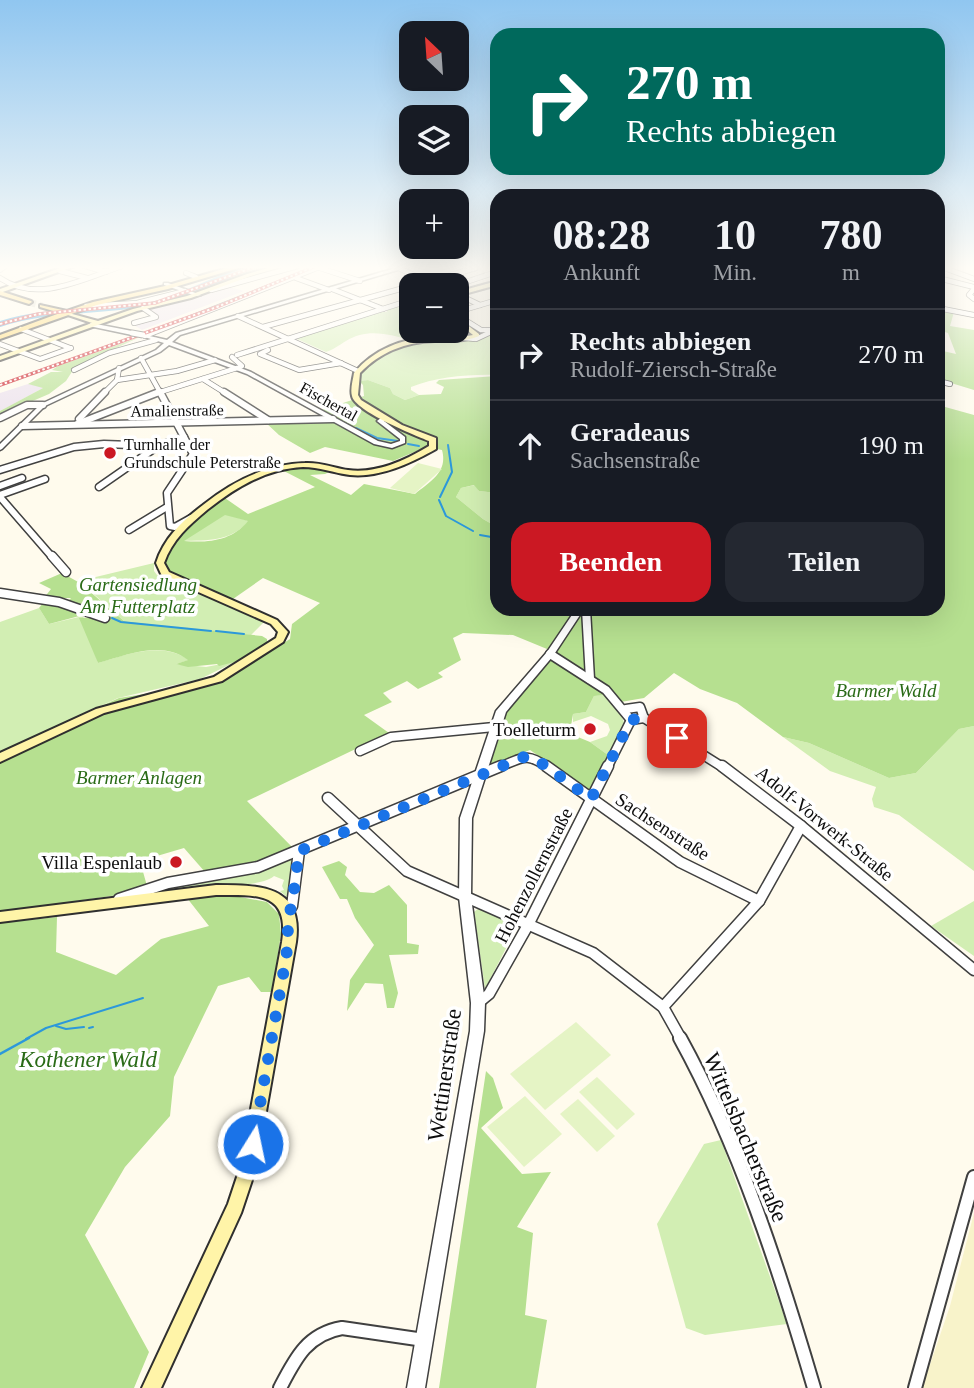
<!DOCTYPE html>
<html lang="de">
<head>
<meta charset="utf-8">
<style>
	:root { --surface:#171b24; --page:#242831; --text:#f1f3f6; --muted:#9ea1a6; --line:#363941; --accent:#cb1823 }
	body { margin:0; font-family:"Times New Roman",serif; background:var(--page); color:var(--text); height:100vh; display:flex; flex-direction:column; font-size:26px; white-space:nowrap }
	* { box-sizing:border-box; margin:0 }
	p { font-size:23px; color:var(--muted) }
	.icon { flex:none; width:38px; height:38px; fill:none; stroke:currentColor; stroke-width:2; stroke-linecap:round; stroke-linejoin:round }
	.map { position:relative; flex:1; overflow:hidden }
	.side { position:absolute; left:490px; top:189px; width:455px; height:427px; display:flex; flex-direction:column; background:var(--surface); border-radius:21px; box-shadow:0 7px 28px #0002 }
	.side>* { flex:none }
	.banner { position:absolute; left:490px; top:28px; width:455px; height:147px; border-radius:21px; box-shadow:0 7px 28px #0002; background:#00695c; color:#fff; overflow:hidden }
	.needle { width:46px; rotate:335deg }
	.tools { position:absolute; left:399px; top:21px; display:grid; gap:14px }
	.tools a { display:grid; place-items:center; width:70px; height:70px; border-radius:14px; background:var(--surface); box-shadow:0 7px 28px #0002; font-size:35px }
	.pin { position:absolute; display:grid; place-items:center; width:60px; height:60px; color:#fff; margin:-30px; border-radius:14px; box-shadow:0 4px 10px #0006 }
	.me { position:absolute; width:77px; margin:-38px; rotate:10deg; stroke-linejoin:round; filter:drop-shadow(0 0 5px #0008) }
	.turn { display:flex; align-items:center; gap:24px; height:147px; padding:0 21px; font-size:32px }
	.turn .icon { width:91px; height:91px; stroke-width:2.5 }
	.turn b { display:block; font-size:49px; line-height:60px }
	.eta { display:flex; justify-content:space-evenly; align-items:center; height:119px; text-align:center }
	.eta b { font-size:42px; font-weight:800; line-height:49px }
	.primary-button { display:flex; gap:14px; margin-top:auto; padding:14px 21px }
	.primary-button a { flex:1; height:80px; border-radius:21px; background:var(--accent); color:#fff; font-size:28px; font-weight:800; line-height:80px; text-align:center }
	.primary-button a+a { background:var(--page); color:var(--text) }
	ul { padding:0; list-style:none }
	li { display:flex; align-items:center; gap:21px; height:91px; padding:0 21px; border-top:2px solid var(--line) }
	li div { flex:1 }
	li b { display:block; font-size:26px }
	li em { font-style:normal }
	.map>svg:first-child { display:block }
</style>
</head>
<body>
<div class="map">
<svg width="974" height="1388" viewBox="0 0 974 1388">
	<rect width="100%" height="100%" fill="#fffbed"/>
	<g fill="#ebe0ed">
		<polygon points="229,287 244,291 142,330 134,325 158,318 146,309"/>
		<polygon points="28,384 45,387 0,411 0,393"/>
	</g>
	<polygon fill="#f8f3ca" points="974,1213 974,1388 922,1388 950,1306"/>
	<g fill="#d2eeb3">
		<path d="M411,302v29h46v-9l26,16 14,-6v43c-28,-1 -61,2 -86,12v3l8,5 -14,5 -12,-6 -3,-6 -22,-8 -9,1 1,-7 30,-24 24,-9c-23,-6 -46,-14 -68,0 -7,4 -13,9 -20,11l-31,-14 82,-26h10v-3z"/>
		<polygon points="475,485 479,491 497,493 497,527 483,519 456,497 461,488"/>
		<path d="M225,514l24,7c-19,21 -40,19 -67,20z"/>
		<polygon points="154,563 154,571 157,575 264,622 251,635 124,621 79,581"/>
		<path d="M39,608l10,16 34,-8 15,47c30,-9 64,-22 91,-3l-13,4 30,3 31,-6 -37,18 -82,19 -118,54v-130z"/>
		<polygon points="606,695 615,703 624,722 608,755 590,742 607,736 610,730 608,724 591,716 573,722 573,714 586,712 594,696"/>
		<polygon points="974,726 974,871 899,815 874,807 872,799 876,787 830,771 783,737 809,743 889,778 916,773 959,729"/>
		<path d="M292,859l-4,39 -8,-7 4,-1 -2,-4 2,-6 -10,-4c-9,11 -91,15 -109,13l108,-23z"/>
		<polygon points="974,901 974,956 931,926"/>
		<polygon points="479,908 518,925 485,989 474,912"/>
		<polygon points="721,1140 787,1324 705,1335 686,1328 657,1224 704,1144"/>
	</g>
	<g fill="#b6e090" fill-rule="evenodd">
		<polygon points="938,309 954,312 950,326 974,330 974,390 938,379 938,353 943,351 956,354 948,333 938,330"/>
		<polygon points="140,337 75,367 66,381 49,394 0,415 0,411 43,388 28,384 51,372 63,372 52,370 58,366"/>
		<path d="M497,376v117l-18,-2 -5,-6 -13,3 -5,9 27,22 14,8v82h441v-204l36,10v311l-15,3 -43,44 -27,5 -80,-35 -26,-6 -46,-34 -37,-14 -26,-16 -30,25 -29,5 -9,-8 -12,1 -8,16 -13,2 -2,12 2,9 17,7 18,13 -19,36 -59,-41 -42,17 19,-59 44,-50 -4,-9 -34,-14 -50,-2 -10,5 8,22 -23,13 5,4 -25,12 -11,-8 -24,12 9,9 -28,13 25,18 -142,68 46,47 -46,17 -42,7 -21,-24 -44,13 7,25 -22,8 -125,18v-160l119,-54 102,-16 69,-43 2,-15 28,-21 -57,-25 -30,21 -50,-18 -17,-10c-5,-31 35,-57 56,-75l26,18 67,-27 -35,-18 25,-3 26,5 -6,3 -15,1 41,20 13,-11 51,10c16,-13 33,-22 27,-44l-16,-3 -33,14 -68,-14 -15,6 -31,-18 -14,-13 73,-2 -16,-10 42,-14 -1,-11 -4,-4 9,-1 22,8 3,6 12,6 14,-5 22,-1 3,-7 -8,-4 3,-3zM225,515l23,6c-16,20 -40,22 -64,20z"/>
		<path d="M62,573l18,10 44,38 138,15 5,3v4l-29,18 -19,5 -2,-2 -29,3 -12,-3 12,-4c-26,-20 -61,-5 -90,3l-19,-45 22,-1 -35,-14 5,-5h-27l7,-9 -12,-6z"/>
		<polygon points="43,603 87,614 49,624 39,608"/>
		<polygon points="339,861 347,867 345,875 360,892 374,893 389,885 407,905 407,943 419,945 418,954 389,955 398,993 394,1008 387,1008 383,984 365,983 347,1011 350,980 374,945 355,918 347,899 340,899 322,867"/>
		<polygon points="230,895 267,902 279,914 281,934 272,992 261,992 249,977 218,986 174,1077 170,1116 125,1167 85,1235 149,1352 134,1388 0,1388 0,923 57,917 56,952 116,975 161,939 209,926 187,898"/>
		<polygon points="486,1071 493,1078 503,1108 481,1128 522,1174 551,1172 517,1227 533,1233 525,1315 547,1320 536,1388 439,1388"/>
	</g>
	<g fill="#e5f4c5">
		<polygon points="418,463 442,469 414,494 390,488"/>
		<polygon points="576,1022 611,1055 545,1110 510,1074"/>
		<polygon points="597,1077 635,1114 617,1130 579,1092"/>
		<polygon points="525,1096 562,1134 524,1167 487,1127"/>
		<polygon points="578,1099 615,1136 597,1152 560,1114"/>
	</g>
	<path fill="#ace0fc" stroke="#2c98da" stroke-width="2" d="M249,266h11c-34,10 -62,28 -96,36 -54,13 -110,6 -164,24v-4c49,-15 98,-11 148,-20 36,-6 66,-26 101,-36z"/>
	<g fill="none" stroke-linecap="round" stroke-linejoin="round">
		<g stroke="#2c98da" stroke-width="2">
			<polyline points="356,428 377,438 398,441"/>
			<polyline points="408,444 419,446"/>
			<polyline points="440,497 452,472 448,445"/>
			<polyline points="439,500 446,516 473,531"/>
			<polyline points="480,535 497,538"/>
			<polyline points="112,618 121,622 211,631"/>
			<polyline points="216,631 244,634"/>
			<polyline points="56,1026 66,1029 84,1027"/>
			<polyline points="89,1028 93,1027"/>
			<polyline points="26,1039 46,1028 143,998"/>
		</g>
		<polyline stroke="#2c98da" stroke-width="2.5" points="0,1054 29,1038"/>
		<polyline stroke="#dbd7cb" stroke-width="7" stroke-dasharray="7 3.5" stroke-linecap="butt" points="29,302 42,306"/>
		<g stroke="#404040" stroke-width="6">
			<g id="minor-far4">
				<polyline points="85,266 106,272"/>
				<polyline points="394,266 436,285"/>
				<polyline points="939,266 974,279"/>
				<polyline points="320,268 360,281"/>
				<polyline points="0,270 5,266"/>
				<polyline points="60,271 87,278"/>
				<polyline points="186,273 196,277"/>
				<path d="M0,278c38,26 83,1 122,-12"/>
				<polyline points="296,278 329,290"/>
				<polyline points="938,278 974,287"/>
				<polyline points="457,285 490,274"/>
				<polyline points="332,289 383,309"/>
				<polyline points="974,289 969,295 974,299"/>
				<polyline points="211,290 298,266"/>
				<polyline points="457,294 480,305"/>
				<polyline points="86,306 137,303 185,291"/>
				<polyline points="938,308 974,315"/>
				<polyline points="457,312 497,300"/>
				<polyline points="457,315 481,330 497,330"/>
				<polyline points="238,316 358,371"/>
				<polyline points="134,323 156,317 143,308"/>
				<polyline points="263,327 476,268"/>
				<polyline points="21,329 70,348"/>
				<polyline points="145,336 322,266"/>
				<polyline points="464,338 476,339 493,331"/>
				<polyline points="0,344 40,359 71,348"/>
				<polyline points="268,350 260,354 299,370 341,363"/>
				<polyline points="237,355 411,300"/>
				<polyline points="232,357 242,366 238,368"/>
				<polyline points="141,358 161,394"/>
				<polyline points="74,370 109,353 156,340"/>
				<polyline points="203,379 227,394"/>
				<polyline points="117,380 177,371 215,360"/>
				<polyline points="938,381 950,384"/>
				<polyline points="103,394 117,380 119,368"/>
				<polyline points="154,394 237,368"/>
			</g>
		</g>
		<g stroke="#404040" stroke-width="9">
			<g id="minor-far3">
				<polyline points="160,392 193,454 167,493 170,526 175,527 191,518"/>
				<polyline points="224,392 268,420"/>
				<polyline points="0,418 27,405 43,405"/>
				<polyline points="79,419 105,392"/>
				<polyline points="77,424 159,392"/>
				<polyline points="22,426 333,419"/>
				<polyline points="0,470 74,447 104,444 158,446 184,437"/>
				<polyline points="0,486 22,478"/>
				<polyline points="99,487 158,446"/>
				<polyline points="0,495 45,479"/>
				<polyline points="0,497 53,558"/>
				<polyline points="129,530 167,507"/>
			</g>
		</g>
		<g stroke="#404040" stroke-width="11">
			<g id="minor-far2">
				<polyline points="52,556 66,572"/>
				<polyline points="0,593 59,602 105,618"/>
				<polyline points="586,609 590,679"/>
				<polyline points="550,654 606,690 631,720"/>
				<polyline points="626,709 640,707 644,718 631,720"/>
				<polyline points="644,718 724,768"/>
				<polyline points="360,751 391,737 494,727"/>
				<path d="M497,768c26,-10 28,-17 52,0"/>
				<polyline points="607,768 631,720"/>
			</g>
		</g>
		<g stroke="#404040" stroke-width="13">
			<g id="minor-far1">
				<polyline points="546,766 680,862 759,901"/>
				<polyline points="722,766 801,826 974,970"/>
				<polyline points="328,798 407,871 593,953 663,1007 681,1039"/>
				<polyline points="119,899 168,883 258,867 501,766"/>
				<polyline points="288,912 292,906 299,851"/>
				<polyline points="478,1003 489,994 528,925 608,766"/>
				<polyline points="663,1007 759,901 801,826"/>
			</g>
		</g>
		<g stroke="#404040" stroke-width="16">
			<g id="minor">
				<path d="M680,1038c60,109 99,231 134,350"/>
				<path d="M280,1388c15,-29 27,-54 62,-60l82,12"/>
				<polyline points="915,1388 974,1177"/>
			</g>
		</g>
		<g stroke="#404040" stroke-width="3">
			<g id="tertiary">
				<polygon points="402,266 411,266 180,335 172,342 251,372 378,441 391,444 400,441 400,439 377,421 382,417 386,417 387,418 384,421 405,437 405,443 392,448 374,444 247,374 169,345 160,352 45,406 2,449 0,450 0,444 41,404 156,350 164,343 141,336 141,334 167,340 176,333"/>
				<polygon points="164,283 168,283 201,295 196,296 164,285"/>
				<polygon points="91,323 132,331 135,333 132,335 89,326 88,325"/>
				<polygon points="576,609 584,609 553,656 506,712 472,818 471,897 485,1003 484,1031 425,1388 407,1388 470,1031 471,1003 459,897 460,818 496,711 547,652"/>
			</g>
		</g>
		<g stroke="#2f2f2f" stroke-width="4">
			<g id="secondary">
				<polygon points="66,266 75,266 0,293 0,289"/>
				<polygon points="275,266 285,266 251,276 191,298 137,311 0,360 0,356 92,323 65,314 65,312 98,321 133,309 187,296 247,274"/>
				<polygon points="497,281 497,285 457,296 457,292"/>
				<path d="M457,317l22,17v2c-14,6 -29,4 -44,5 -29,1 -55,11 -75,32l-2,22 3,5 41,25 34,13v11c-25,14 -56,29 -86,26 -16,-2 -31,-8 -47,-8 -37,2 -67,20 -96,43 -18,15 -35,30 -43,53l5,9 108,48 11,12 -5,10 -61,39 -118,32 -104,49v-9l96,-44 118,-32 62,-39 2,-6 -7,-8 -109,-48 -6,-13c8,-25 26,-42 47,-58 30,-24 63,-41 102,-42 15,-1 29,5 43,7 28,4 58,-10 81,-24v-5c-15,-6 -74,-30 -77,-45 -2,-7 1,-16 2,-23 20,-24 49,-35 79,-36 14,0 27,1 40,-2l-16,-13z"/>
				<path d="M216,885c43,0 88,0 80,57l-40,226 -15,45 -80,175h-19l86,-184 12,-36 42,-226c8,-51 -27,-47 -66,-47l-216,27v-10z"/>
			</g>
		</g>
		<g stroke="#1e1e1e" stroke-width="4">
			<g id="primary">
				<polygon points="234,266 245,266 168,289 97,305 0,339 0,335 60,313 40,307 40,305 67,311 93,302 165,286"/>
				<polygon points="0,291 31,301 32,302 29,304 0,295"/>
			</g>
		</g>
		<use href="#minor-far4" stroke="#fff" stroke-width="4.5"/>
		<use href="#minor-far3" stroke="#fff" stroke-width="6"/>
		<use href="#minor-far2" stroke="#fff" stroke-width="8"/>
		<use href="#minor-far1" stroke="#fff" stroke-width="10"/>
		<use href="#minor" stroke="#fff" stroke-width="12"/>
		<use href="#tertiary" fill="#fff" fill-rule="evenodd"/>
		<use href="#secondary" fill="#fff4a8" fill-rule="evenodd"/>
		<use href="#primary" fill="#ffd55d" fill-rule="evenodd"/>
		<g stroke="#cb1823" stroke-width="3.5">
			<g id="rail">
				<polyline points="0,324 38,314 155,303 257,266"/>
				<polyline points="0,385 217,307 316,266"/>
			</g>
		</g>
		<use href="#rail" stroke="#fff" stroke-width="2" stroke-dasharray="2.5" stroke-linecap="butt"/>
		<g stroke="#404040" stroke-width="7" stroke-linecap="butt">
			<polyline id="tertiary-bridge" points="132,333 143,335"/>
		</g>
		<use href="#tertiary-bridge" stroke="#fff" stroke-width="5"/>
	</g>
	<linearGradient id="sky" x2="0" y2="1"><stop stop-color="#90c6f0"/><stop offset="0.58" stop-color="#fffdf7"/><stop offset="1" stop-color="#fffdf7" stop-opacity="0"/></linearGradient>
	<rect width="974" height="461" fill="url(#sky)"/>
	<g fill="none" stroke-linecap="round" stroke-linejoin="round">
		<path stroke="#1a73e8" stroke-width="12" stroke-dasharray="0 21.6" d="M253,1144l33,-186c2,-12 1,-44 6,-52l7,-55 225,-94h9l58,42 40,-79 13,-2 33,20"/>
	</g>
	<g fill="#cb1823" stroke="#fff" stroke-width="2.5">
		<circle cx="110" cy="453" r="7"/>
		<circle cx="590" cy="729" r="7"/>
		<circle cx="176" cy="862" r="7"/>
	</g>
	<g text-anchor="middle" stroke-width="7" stroke-linejoin="round" paint-order="stroke">
		<g font-size="16" fill="#0d0d0d" stroke="#fff">
			<text transform="translate(329 401) rotate(29)" y="6">Fischertal</text>
			<text transform="translate(177 410) rotate(-1)" y="6">Amalienstraße</text>
		</g>
		<g font-size="16" fill="#0d0d0d" stroke="#fff" text-anchor="start">
			<text x="124" y="450">Turnhalle der<tspan x="124" dy="18">Grundschule Peterstraße</tspan></text>
		</g>
		<g font-size="19" font-style="italic" fill="#2a6b17" stroke="#fff">
			<text x="138" y="591">Gartensiedlung<tspan x="138" dy="22">Am Futterplatz</tspan></text>
			<text x="886" y="697">Barmer Wald</text>
			<text x="139" y="784">Barmer Anlagen</text>
		</g>
		<g font-size="19" fill="#0d0d0d" stroke="#fff" text-anchor="end">
			<text x="576" y="736">Toelleturm</text>
			<text x="162" y="869">Villa Espenlaub</text>
		</g>
		<g font-size="19" fill="#0d0d0d" stroke="#fff">
			<text transform="translate(825 823) rotate(39)" y="7">Adolf-Vorwerk-Straße</text>
			<text transform="translate(663 826) rotate(33)" y="7">Sachsenstraße</text>
			<text transform="translate(533 875) rotate(-63)" y="7">Hohenzollernstraße</text>
		</g>
		<g font-size="23" font-style="italic" fill="#2a6b17" stroke="#fff">
			<text x="88" y="1067">Kothener Wald</text>
		</g>
		<g font-size="23" fill="#0d0d0d" stroke="#fff">
			<text transform="translate(444 1075) rotate(-82)" y="8">Wettinerstraße</text>
			<text transform="translate(746 1137) rotate(67)" y="8">Wittelsbacherstraße</text>
		</g>
	</g>
</svg>
<div class="tools">
<a><svg class="needle" viewBox="-14 -14 28 28"><path d="M0-13l5 13h-10z" fill="#e53935"/><path d="M0 13l5-13h-10z" fill="#9ea1a6"/></svg></a>
<a><svg class="icon" aria-label="layers" viewBox="0 0 24 24"><path d="M12 4l9 5-9 5-9-5zM3 14l9 5 9-5"/></svg></a>
<a>+</a>
<a>−</a>
</div>
<div class="pin" style="left:677px;top:738px;background:#d93025"><svg class="icon" aria-label="arrive" viewBox="0 0 24 24"><path d="M6 21V4h12l-3 4 3 4H6"/></svg></div>
<svg class="me" style="left:253px;top:1144px" viewBox="-20 -20 40 40"><circle r="17" fill="#1a73e8" stroke="#fff" stroke-width="3"/><path d="M0-11L8 9 0 5-8 9z" fill="#fff"/></svg>
<div class="banner">
<div class="turn"><svg class="icon" aria-label="right" viewBox="0 0 24 24"><path d="M7 20v-9h11M14 6l5 5-5 5"/></svg><div><b>270 m</b>Rechts abbiegen</div></div>
</div>
<section class="side">
<div class="eta">
<div><b>08:28</b><p>Ankunft</p></div>
<div><b>10</b><p>Min.</p></div>
<div><b>780</b><p>m</p></div>
</div>
<ul>
<li><svg class="icon" aria-label="right" viewBox="0 0 24 24"><path d="M7 20v-9h11M14 6l5 5-5 5"/></svg><div><b>Rechts abbiegen</b><p>Rudolf-Ziersch-Straße</p></div><em>270 m</em></li>
<li><svg class="icon" aria-label="ahead" viewBox="0 0 24 24"><path d="M12 20V5M6 11l6-6 6 6"/></svg><div><b>Geradeaus</b><p>Sachsenstraße</p></div><em>190 m</em></li>
</ul>
<div class="primary-button"><a>Beenden</a><a>Teilen</a></div>
</section>
</div>
</body>
</html>
